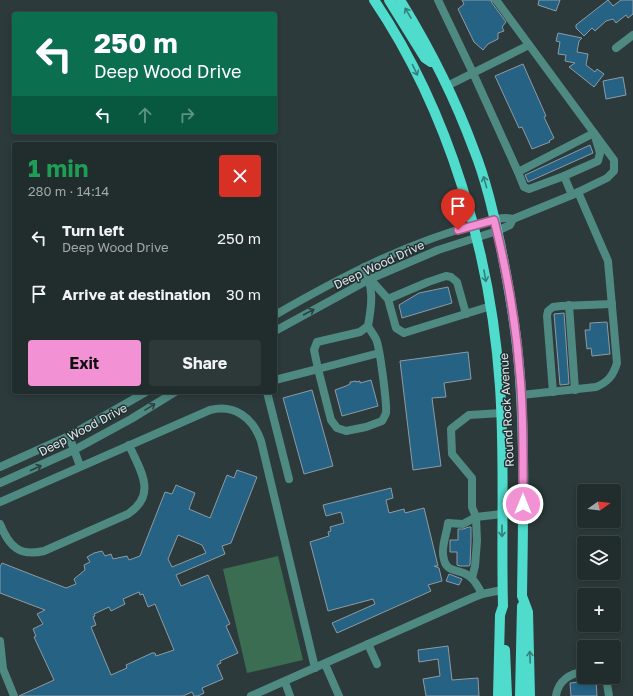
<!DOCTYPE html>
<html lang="en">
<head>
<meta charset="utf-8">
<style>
	:root { --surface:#212c2d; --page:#2d3839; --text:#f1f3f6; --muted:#a2a7aa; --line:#3e4849; --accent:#f391d5 }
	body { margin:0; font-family:"Golos Text",sans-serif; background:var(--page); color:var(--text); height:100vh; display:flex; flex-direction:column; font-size:15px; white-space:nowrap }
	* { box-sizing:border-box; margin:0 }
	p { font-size:13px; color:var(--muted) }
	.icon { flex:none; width:22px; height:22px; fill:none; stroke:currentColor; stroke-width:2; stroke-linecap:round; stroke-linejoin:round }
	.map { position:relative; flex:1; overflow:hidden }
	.panel { position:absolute; left:12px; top:142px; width:265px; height:252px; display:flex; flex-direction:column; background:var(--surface); border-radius:4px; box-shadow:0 2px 6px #0003,0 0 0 1px var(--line) }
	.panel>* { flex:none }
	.banner { position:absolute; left:12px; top:12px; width:265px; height:122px; border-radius:4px; box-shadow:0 2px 6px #0003,0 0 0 1px var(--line); background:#0b6e4f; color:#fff; overflow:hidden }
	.needle { width:26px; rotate:76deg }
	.controls { position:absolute; left:577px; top:484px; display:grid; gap:8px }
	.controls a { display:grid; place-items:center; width:44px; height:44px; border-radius:4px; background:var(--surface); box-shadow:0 2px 6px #0003,0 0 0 1px var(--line); font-size:20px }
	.pin { position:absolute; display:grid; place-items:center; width:34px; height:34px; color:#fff; margin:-41px -17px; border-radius:50% 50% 50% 0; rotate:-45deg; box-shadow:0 0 4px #0007 }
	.pin .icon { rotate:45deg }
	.me { position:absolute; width:44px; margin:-22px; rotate:0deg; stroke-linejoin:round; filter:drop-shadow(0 0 3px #0008) }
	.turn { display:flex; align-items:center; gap:14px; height:84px; padding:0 16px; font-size:18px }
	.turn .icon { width:52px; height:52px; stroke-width:2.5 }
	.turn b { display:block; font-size:28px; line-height:34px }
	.lanes { display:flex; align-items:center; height:38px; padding:0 16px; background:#0003; justify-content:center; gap:20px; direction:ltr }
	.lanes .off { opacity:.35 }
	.round { display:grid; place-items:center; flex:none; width:42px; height:42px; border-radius:4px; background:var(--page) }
	.headline { display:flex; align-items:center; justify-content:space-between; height:68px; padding:0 16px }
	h1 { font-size:24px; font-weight:700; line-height:30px; color:#1e9e55 }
	.primary-button { display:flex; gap:8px; margin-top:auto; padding:8px 16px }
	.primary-button a { flex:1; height:46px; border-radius:4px; background:var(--accent); color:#111; font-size:16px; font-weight:700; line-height:46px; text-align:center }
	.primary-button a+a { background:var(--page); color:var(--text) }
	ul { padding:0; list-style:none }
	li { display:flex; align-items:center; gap:12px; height:56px; padding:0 16px }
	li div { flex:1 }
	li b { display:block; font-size:15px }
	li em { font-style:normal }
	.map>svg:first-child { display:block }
</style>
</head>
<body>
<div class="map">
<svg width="633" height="696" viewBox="0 0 633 696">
	<rect width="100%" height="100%" fill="#2c3a3c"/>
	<polygon fill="#3b6d53" points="278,556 303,660 247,673 223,569"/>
	<g fill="#256284" stroke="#8e9ba3" fill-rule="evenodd">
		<polygon points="462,0 491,0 492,3 506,22 502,27 504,31 498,33 498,39 488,44 483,50 474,42 458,9 464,4"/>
		<polygon points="539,0 560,0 556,11 538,5"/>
		<polygon points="608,0 613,6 621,0 633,0 633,14 628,18 626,15 616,23 613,19 606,21 595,31 592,28 584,36 576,28 576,25"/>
		<polygon points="558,33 582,38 579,41 577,52 588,54 586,65 595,72 597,69 604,74 594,87 569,67 575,63 565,61 566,55 558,54 560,42 556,41"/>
		<polygon points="523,64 546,116 544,117 554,138 549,141 550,142 532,149 522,127 519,128 495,76"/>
		<polygon points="623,77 626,95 606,99 603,81"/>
		<polygon points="590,145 593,153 528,182 525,175"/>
		<polygon points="448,287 452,303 402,318 399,305 419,293"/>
		<polygon points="564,313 569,384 560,385 554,314"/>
		<polygon points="607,322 610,354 592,356 591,348 587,349 585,330 590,330 590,323"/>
		<polygon points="468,352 471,379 444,383 446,397 432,398 441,466 413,470 400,361"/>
		<polygon points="371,380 378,406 342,416 335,390 346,386 350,384 350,382 356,381 356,382 360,381 360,383"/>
		<polygon points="312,390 333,466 304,474 283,398"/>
		<path d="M237,470l20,7 -26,66 -9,3 3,8 -49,21 5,11 27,-11 22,49 -4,2 12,27 -18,8 1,2 -4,2 6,14 -21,9 2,5 -6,3h-4l-2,-4 -9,4h-164l35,-16 -20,-43 2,-1 -3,-7 10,-5 -6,-10 8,-4 -45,-17v-26l2,-4 64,25 10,-4 -2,-5 11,-9 -1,-5 6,-3 -3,-5 7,-4 8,-2 3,5 6,-2 2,5 14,-3 2,4 11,-4 25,-64 7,2 4,-9 19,8 -6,16 21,9 17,-43 7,3zM178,535l24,10 4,8 -34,14 -4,-8zM139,592l1,3 3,-1 5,13 7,-3 19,46 -18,6 -1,-3h-3l-26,12 1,3 -16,7 -20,-48 5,-2 -3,-8 2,-1 -1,-2 15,-7 2,4 14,-7 -2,-5z"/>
		<polygon points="391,488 393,498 386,500 389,513 404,509 405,513 424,508 438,566 434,566 439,568 442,581 428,585 431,591 337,633 332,623 375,604 373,599 328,611 310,542 329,536 328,532 331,531 330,527 344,523 341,512 326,516 323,505"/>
		<polygon points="469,527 471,527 471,541 470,565 469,566 460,566 457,565 457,552 450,552 450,540 458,540 458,529 463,529"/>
		<polygon points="449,574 462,579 459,585 446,581"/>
		<polygon points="448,646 452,680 478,678 479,696 426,696 423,679 440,676 438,659 419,662 418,650"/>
		<polygon points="596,680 597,696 571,696 570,683"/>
	</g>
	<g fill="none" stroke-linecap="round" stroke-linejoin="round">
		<g stroke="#4e8a82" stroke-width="8">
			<polyline points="438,0 473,73 518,172 594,133 600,153 598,161 564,176 572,195"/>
			<polyline points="616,48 633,35"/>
			<polyline points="447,86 529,45"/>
			<polyline points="518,172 524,187 529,189 564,176"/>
			<polyline points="370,279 388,299 396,328 404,333 491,306"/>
			<polyline points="388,299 428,282 446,276 451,277 457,282 466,314"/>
			<polyline points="569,305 575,390"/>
			<path d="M275,315c64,-37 131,-72 203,-91 11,-3 24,-8 35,-5"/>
			<path d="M368,326c2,4 6,9 8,13 4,9 11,65 10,74 -1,3 -3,6 -4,8l-16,6 -20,4 -9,-3 -6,-8 -13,-51 61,-16"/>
			<polyline points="275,331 370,279 438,250 497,231 510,225 513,219 572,195 607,178 614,171 614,160 496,0"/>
			<path d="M275,380l43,-11 -4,-19 3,-8 43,-10 8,-6c4,-22 6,-38 -4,-59"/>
			<polyline points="267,392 289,479"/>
			<polyline points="553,392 547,316 548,311 553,307 561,306 612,304"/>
			<path d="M521,395l75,-8c12,-5 17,-11 21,-24l-9,-102 -30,-69"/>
			<polyline points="69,436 80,466"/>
			<polyline points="0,467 69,436 146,392"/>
			<polyline points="0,483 74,450 131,419 175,392"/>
			<path d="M0,502l210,-92c25,-6 43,8 51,31l54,227"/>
			<path d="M0,524c9,22 19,33 44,27l84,-37c30,-20 12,-44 1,-69"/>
			<polyline points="472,578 475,566 477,541 476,517 472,507 472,478 452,454 451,429 469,415 502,413"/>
			<path d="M482,594c-3,-6 -7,-14 -13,-18 -12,-9 -24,-1 -26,-22 -1,-10 4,-21 5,-31l15,1 13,-7 26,-3"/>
			<polyline points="0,641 3,669 14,696"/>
			<polyline points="368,644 377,664"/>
			<polyline points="325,664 339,696"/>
			<polyline points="606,677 609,696"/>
			<polyline points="285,682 290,696"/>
			<polyline points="251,696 472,598 482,594 502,590"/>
			<path d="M556,696c2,-15 14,-23 28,-24"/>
		</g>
		<g stroke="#50dccd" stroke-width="10">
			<path d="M374,0c75,111 117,254 126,387 5,73 1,146 3,219l-3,9 -2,81"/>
			<polyline points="389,0 425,58 431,62"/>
			<path d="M400,0c29,47 55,98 74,150 12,30 19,62 26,93 9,44 17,90 20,135 5,72 3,145 2,218l6,16 2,84"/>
			<polyline points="505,650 507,696"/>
			<polyline points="520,696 522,606"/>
		</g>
	</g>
	<defs><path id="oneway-shaft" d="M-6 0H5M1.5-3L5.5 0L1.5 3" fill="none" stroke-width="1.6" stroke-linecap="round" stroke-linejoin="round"/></defs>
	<g stroke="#377d78">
		<use href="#oneway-shaft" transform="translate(408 13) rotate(-120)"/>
		<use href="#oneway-shaft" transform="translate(415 70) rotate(65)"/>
		<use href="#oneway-shaft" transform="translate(485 182) rotate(-106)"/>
		<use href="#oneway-shaft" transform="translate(485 276) rotate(80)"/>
		<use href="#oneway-shaft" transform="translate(502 531) rotate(90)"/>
		<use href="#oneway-shaft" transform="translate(530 657) rotate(-92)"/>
	</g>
	<g stroke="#2b4142">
		<use href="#oneway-shaft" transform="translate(309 312) rotate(-28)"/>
		<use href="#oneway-shaft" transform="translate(150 407) rotate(-32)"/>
		<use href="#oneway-shaft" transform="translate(36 468) rotate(-24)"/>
	</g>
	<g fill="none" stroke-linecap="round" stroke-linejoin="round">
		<g stroke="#9e5e8a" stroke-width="10">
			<path id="route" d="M458,230l36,-10c13,51 22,103 26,156 4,42 3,85 3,128"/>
		</g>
		<use href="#route" stroke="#f391d5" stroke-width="7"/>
	</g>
	<g text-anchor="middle" stroke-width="3" stroke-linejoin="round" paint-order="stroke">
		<g font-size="12" fill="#dee6e8" stroke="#222f32">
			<text transform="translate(379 265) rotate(-25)" y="4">Deep Wood Drive</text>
			<text transform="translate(507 410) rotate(-93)" y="4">Round Rock Avenue</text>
			<text transform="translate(83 430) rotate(-28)" y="4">Deep Wood Drive</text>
		</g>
	</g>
</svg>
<div class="controls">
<a><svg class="needle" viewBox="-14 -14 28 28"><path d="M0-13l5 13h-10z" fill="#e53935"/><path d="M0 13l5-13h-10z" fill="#a2a7aa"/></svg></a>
<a><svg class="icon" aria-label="layers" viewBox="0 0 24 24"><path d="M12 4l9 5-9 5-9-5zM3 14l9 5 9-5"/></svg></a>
<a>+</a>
<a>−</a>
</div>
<div class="pin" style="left:458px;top:230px;background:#d93025"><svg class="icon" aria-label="arrive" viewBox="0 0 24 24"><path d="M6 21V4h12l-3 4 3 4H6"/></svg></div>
<svg class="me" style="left:523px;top:504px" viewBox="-20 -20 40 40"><circle r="17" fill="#f391d5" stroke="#fff" stroke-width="3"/><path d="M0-11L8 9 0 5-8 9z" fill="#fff"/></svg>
<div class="banner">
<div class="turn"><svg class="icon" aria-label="left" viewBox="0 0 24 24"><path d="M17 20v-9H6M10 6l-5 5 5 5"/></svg><div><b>250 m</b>Deep Wood Drive</div></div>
<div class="lanes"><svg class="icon" aria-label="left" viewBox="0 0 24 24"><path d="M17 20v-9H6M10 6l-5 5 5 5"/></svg><svg class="icon off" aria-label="ahead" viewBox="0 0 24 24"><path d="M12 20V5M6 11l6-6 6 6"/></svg><svg class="icon off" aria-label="right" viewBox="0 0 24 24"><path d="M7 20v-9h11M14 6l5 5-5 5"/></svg></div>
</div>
<section class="panel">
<div class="headline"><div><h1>1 min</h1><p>280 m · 14:14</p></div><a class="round" style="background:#d93025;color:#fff"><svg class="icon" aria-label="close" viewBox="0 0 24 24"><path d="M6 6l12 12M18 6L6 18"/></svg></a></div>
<ul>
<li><svg class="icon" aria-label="left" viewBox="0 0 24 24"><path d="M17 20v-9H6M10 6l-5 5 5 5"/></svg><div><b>Turn left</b><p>Deep Wood Drive</p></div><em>250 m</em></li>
<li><svg class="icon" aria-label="arrive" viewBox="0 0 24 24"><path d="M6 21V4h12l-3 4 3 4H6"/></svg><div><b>Arrive at destination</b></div><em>30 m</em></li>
</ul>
<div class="primary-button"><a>Exit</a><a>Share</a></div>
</section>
</div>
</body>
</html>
